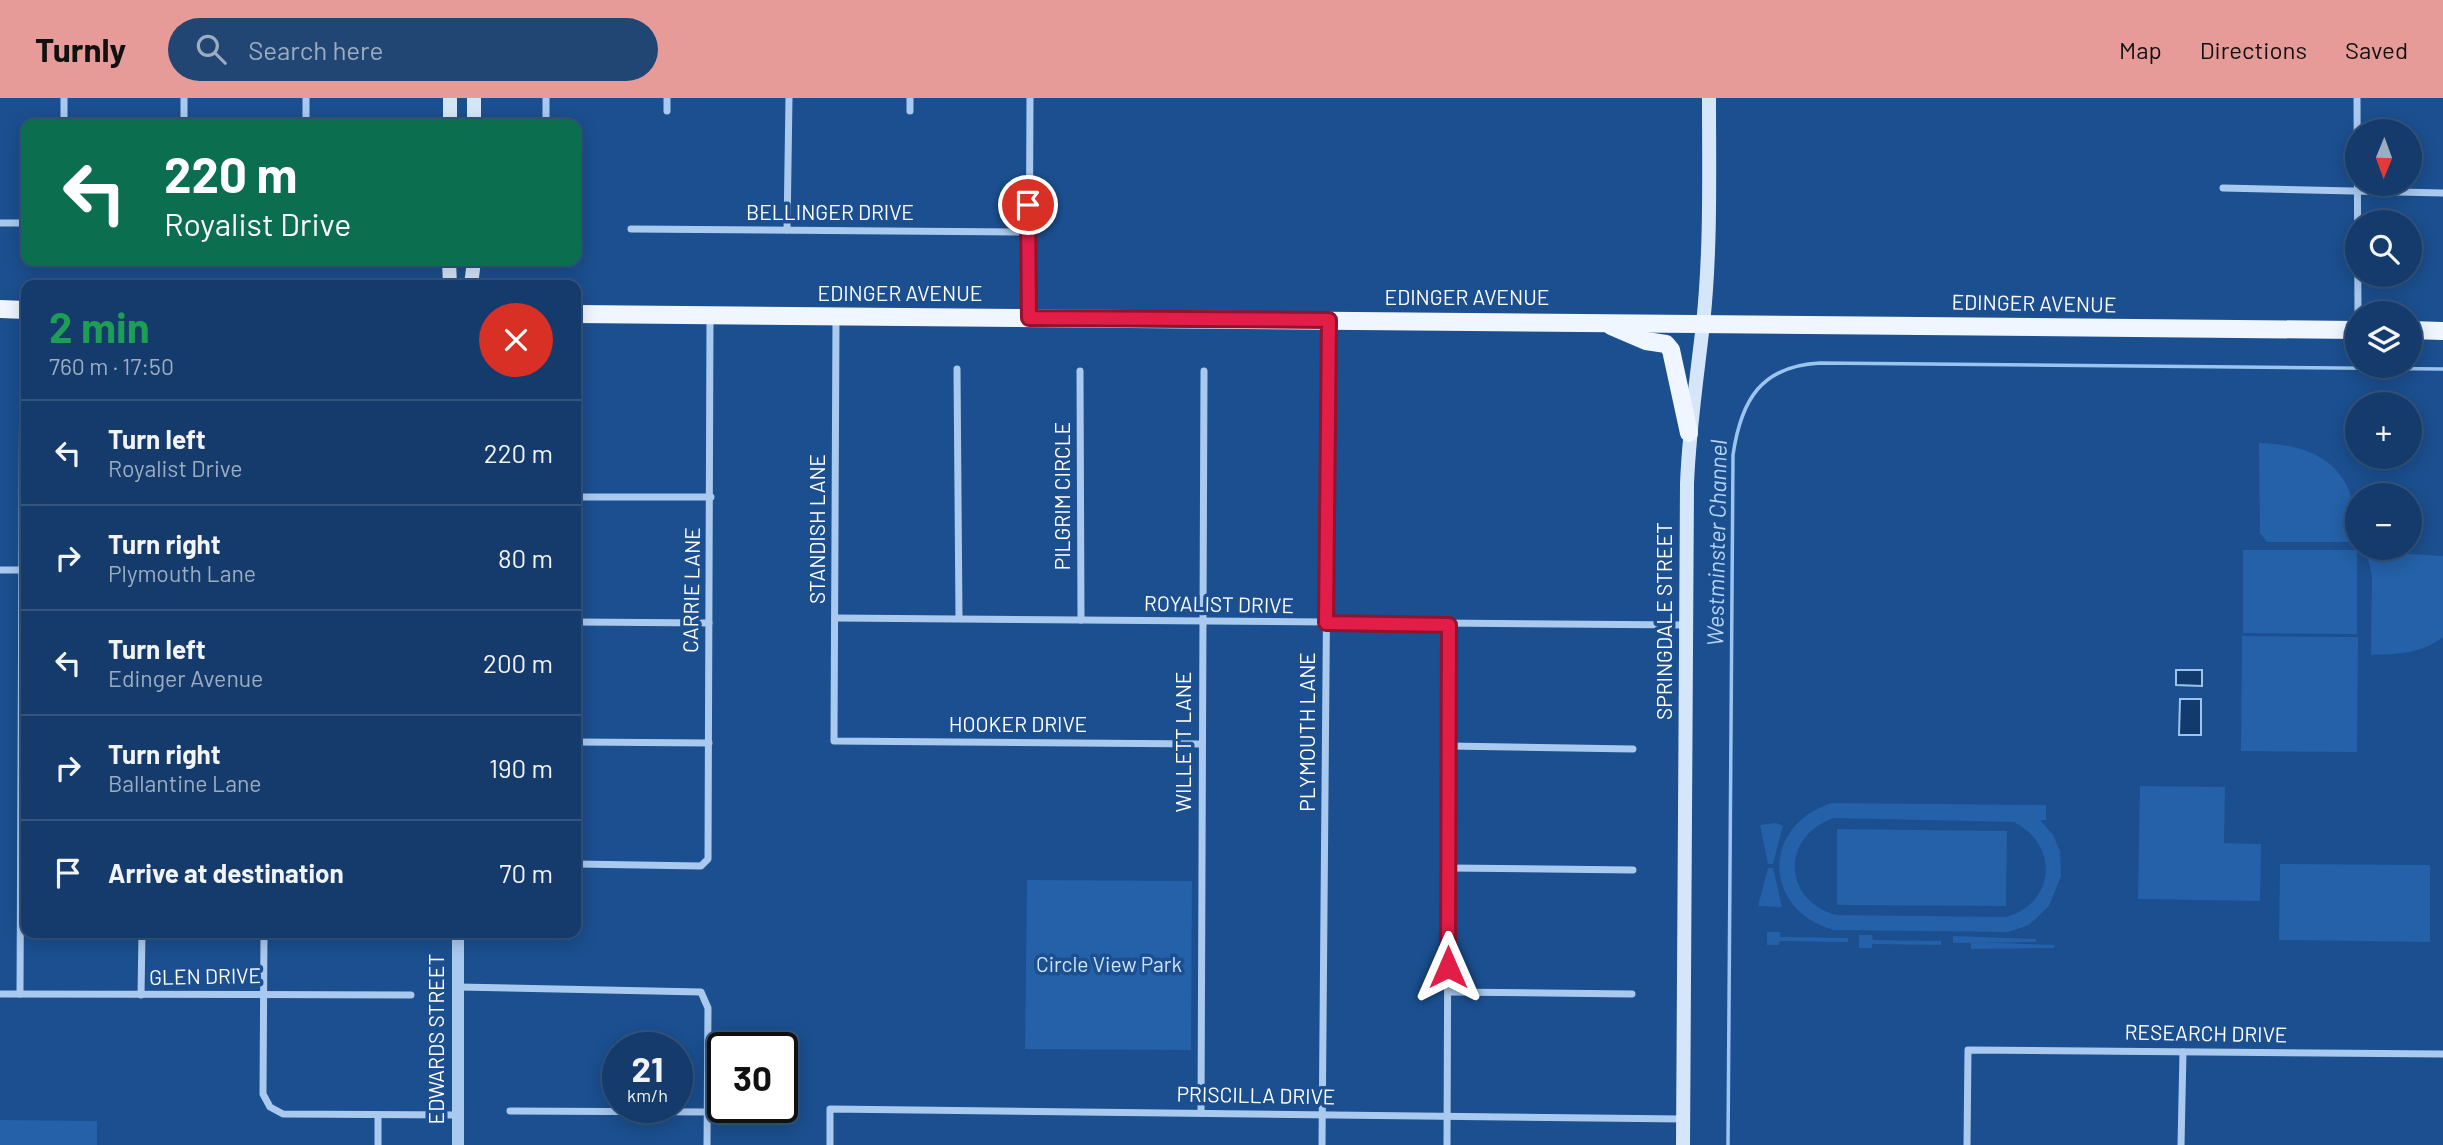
<!DOCTYPE html>
<html lang="en">
<head>
<meta charset="utf-8">
<style>
	:root { --surface:#143b6b; --page:#214673; --text:#f1f3f6; --muted:#9dadc1; --line:#33557e; --accent:#e69b98 }
	body { margin:0; font-family:Barlow,sans-serif; background:var(--page); color:var(--text); height:100vh; display:flex; flex-direction:column; font-size:26px; white-space:nowrap }
	* { box-sizing:border-box; margin:0 }
	p { font-size:23px; color:var(--muted) }
	.icon { flex:none; width:38px; height:38px; fill:none; stroke:currentColor; stroke-width:2; stroke-linecap:round; stroke-linejoin:round }
	.map { position:relative; flex:1; overflow:hidden }
	.drawer { position:absolute; left:21px; top:182px; width:560px; height:658px; display:flex; flex-direction:column; background:var(--surface); border-radius:14px; box-shadow:0 4px 18px #0003,0 0 0 2px var(--line) }
	.drawer>* { flex:none }
	.hud { position:absolute; left:21px; top:21px; width:560px; height:147px; border-radius:14px; box-shadow:0 4px 18px #0003,0 0 0 2px var(--line); background:#0b6e4f; color:#fff; overflow:hidden }
	.needle { width:46px; rotate:181deg }
	.tools { position:absolute; left:2345px; top:21px; display:grid; gap:14px }
	.tools a { display:grid; place-items:center; width:77px; height:77px; border-radius:50%; background:var(--surface); box-shadow:0 4px 18px #0003,0 0 0 2px var(--line); font-size:35px }
	.speed { position:absolute; left:602px; top:934px; display:flex; gap:14px; font-size:35px; font-weight:700; text-align:center }
	.speed>* { display:grid; place-content:center; width:91px; height:91px; border-radius:50%; background:var(--surface); box-shadow:0 4px 18px #0003,0 0 0 2px var(--line); line-height:1 }
	.speed small { font-size:18px; font-weight:400 }
	.speed .limit { border:4px solid #111; border-radius:10px; background:#fff; color:#111 }
	.pin { position:absolute; display:grid; place-items:center; width:60px; height:60px; color:#fff; margin:-30px; border:4px solid #fff; border-radius:50%; box-shadow:0 2px 7px #0007 }
	.me { position:absolute; width:77px; margin:-38px; rotate:0deg; stroke-linejoin:round; filter:drop-shadow(0 0 5px #0008) }
	.turn { display:flex; align-items:center; gap:24px; height:147px; padding:0 28px; font-size:32px }
	.turn .icon { width:91px; height:91px; stroke-width:2.5 }
	.turn b { display:block; font-size:49px; line-height:60px }
	.round { display:grid; place-items:center; flex:none; width:74px; height:74px; border-radius:37px; background:var(--page) }
	.summary { display:flex; align-items:center; justify-content:space-between; height:119px; padding:0 28px }
	h1 { font-size:42px; font-weight:700; line-height:52px; color:#1e9e55 }
	ul { padding:0; list-style:none }
	li { display:flex; align-items:center; gap:21px; height:105px; padding:0 28px; border-top:2px solid var(--line) }
	li div { flex:1 }
	li b { display:block; font-size:26px }
	li em { font-style:normal }
	header { display:flex; align-items:center; gap:42px; box-sizing:border-box; height:98px; padding:0 35px; background:var(--accent); color:#111 }
	header strong { font-size:33px }
	nav { display:flex; gap:38px; margin-inline-start:auto; font-size:24px }
	.search { width:490px; height:63px; background:var(--page); display:flex; align-items:center; gap:18px; box-sizing:border-box; padding:0 24px; border-radius:38px; color:var(--muted); font-size:26px }
	.map>svg:first-child { display:block }
</style>
</head>
<body>
<header>
<strong>Turnly</strong>
<div class="search"><svg class="icon" aria-label="search" viewBox="0 0 24 24"><circle cx="10" cy="10" r="6"/><path d="M15 15l6 6"/></svg>Search here</div>
<nav><a>Map</a><a>Directions</a><a>Saved</a></nav>
</header>
<div class="map">
<svg width="2443" height="1047" viewBox="0 0 2443 1047">
	<rect width="100%" height="100%" fill="#1b4f8f"/>
	<g fill="#2461a8" fill-rule="evenodd">
		<path d="M2259,345c68,2 99,31 98,99h-90l-7,-9z"/>
		<polygon points="2243,452 2357,452 2357,536 2243,535"/>
		<path d="M2375,454l68,4v81c-22,17 -45,17 -72,18l1,-80 -4,-16z"/>
		<polygon points="2242,538 2358,539 2357,654 2241,653"/>
		<polygon points="2140,688 2225,689 2224,745 2261,746 2260,803 2138,801"/>
		<path d="M1832,705l214,2v15h-6l13,15 7,16 1,25 -12,30 -20,19 -21,7 -174,-2c-72,-20 -73,-105 -2,-127zM1834,720l180,4c45,23 42,81 -8,95l-170,-2c-54,-15 -55,-79 -2,-97z"/>
		<polygon points="1776,725 1783,728 1773,766 1768,766 1760,727"/>
		<polygon points="1837,731 2007,733 2006,808 1837,807"/>
		<polygon points="2280,766 2430,767 2430,844 2279,842"/>
		<polygon points="1768,770 1773,770 1782,809 1758,808"/>
		<polygon points="1027,782 1192,783 1191,952 1025,951"/>
		<polygon points="1767,834 1780,834 1780,839 1848,840 1848,844 1780,843 1779,847 1767,847"/>
		<polygon points="1859,837 1872,837 1873,842 1941,843 1941,847 1872,846 1872,850 1859,850"/>
		<polygon points="1953,838 2036,841 2036,844 1953,845"/>
		<polygon points="1971,844 2054,847 2054,850 1971,851"/>
		<polygon points="0,1022 97,1023 97,1047 0,1047"/>
	</g>
	<g fill="#123a6d" stroke="#9cc4f0" stroke-width="2">
		<polygon points="2176,572 2202,572 2202,588 2176,587"/>
		<polygon points="2180,601 2201,601 2201,637 2179,637"/>
	</g>
	<g fill="none" stroke-linecap="round" stroke-linejoin="round">
		<path stroke="#9cc4f0" stroke-width="3.5" d="M1728,1047l5,-690c8,-55 28,-89 87,-92l623,6"/>
		<g stroke="#a9c9ee" stroke-width="7">
			<polyline points="64,0 64,26"/>
			<polyline points="546,0 546,26"/>
			<polyline points="910,0 910,13"/>
			<polyline points="2357,0 2358,215"/>
			<polyline points="667,13 667,0"/>
			<polyline points="184,26 184,0"/>
			<polyline points="306,26 306,0"/>
			<polyline points="2223,90 2443,95"/>
			<polyline points="0,125 26,125"/>
			<polyline points="631,131 1028,134"/>
			<polyline points="787,132 789,0"/>
			<polyline points="836,219 834,643 1201,646"/>
			<polyline points="1029,219 1030,0"/>
			<polyline points="957,271 959,520"/>
			<polyline points="1080,273 1081,522"/>
			<polyline points="576,399 711,399"/>
			<polyline points="0,472 22,472"/>
			<polyline points="835,520 1686,527"/>
			<polyline points="576,524 709,525"/>
			<polyline points="576,644 709,645"/>
			<polyline points="1448,648 1633,651"/>
			<polyline points="576,766 701,768 708,761 710,218"/>
			<polyline points="1448,770 1633,772"/>
			<polyline points="264,835 263,996 270,1009 283,1016 458,1017"/>
			<polyline points="458,889 701,894 708,910 707,1047"/>
			<polyline points="1448,894 1632,896"/>
			<polyline points="0,896 411,897"/>
			<polyline points="20,896 23,212"/>
			<polyline points="141,897 142,835"/>
			<polyline points="510,1013 707,1014"/>
			<polyline points="1201,1015 1204,273"/>
			<polyline points="378,1047 378,1017"/>
			<polyline points="830,1047 830,1011 1683,1021"/>
			<polyline points="1322,1047 1329,222"/>
			<polyline points="1447,1047 1449,527"/>
			<polyline points="1967,1047 1968,952 2443,956"/>
			<polyline points="2181,1047 2183,954"/>
		</g>
		<polyline stroke="#a9c9ee" stroke-width="12" points="458,1047 458,835"/>
		<g stroke="#d6e6fa" stroke-width="14">
			<polyline points="450,26 450,0"/>
			<polyline points="474,26 474,0"/>
			<polyline points="449,163 450,187"/>
			<polyline points="471,187 474,163"/>
			<path d="M1683,1047l4,-661c2,-54 10,-107 16,-160 8,-75 6,-151 6,-226"/>
		</g>
		<g stroke="#f0f6ff" stroke-width="18">
			<polyline points="0,211 26,212"/>
			<polyline points="576,216 2357,232"/>
			<polyline points="1611,228 1646,243 1666,246 1671,252 1689,335"/>
			<polyline points="2410,232 2443,233"/>
		</g>
	</g>
	<g fill="none" stroke-linecap="round" stroke-linejoin="round">
		<g stroke="#92132f" stroke-width="18">
			<polyline id="route" points="1028,107 1029,220 1329,222 1326,525 1449,527 1448,869"/>
		</g>
		<use href="#route" stroke="#e11d48" stroke-width="12"/>
	</g>
	<g text-anchor="middle" stroke-width="7" stroke-linejoin="round" paint-order="stroke">
		<g font-size="21" fill="#fff" stroke="#1b4f8f">
			<text x="830" y="122">BELLINGER DRIVE</text>
			<text x="900" y="203">EDINGER AVENUE</text>
			<text x="1467" y="207">EDINGER AVENUE</text>
			<text transform="translate(2034 206) rotate(1)" y="7">EDINGER AVENUE</text>
			<text transform="translate(1063 398) rotate(-90)" y="7">PILGRIM CIRCLE</text>
			<text transform="translate(818 431) rotate(-90)" y="7">STANDISH LANE</text>
			<text transform="translate(692 492) rotate(-89)" y="7">CARRIE LANE</text>
			<text transform="translate(1219 507) rotate(1)" y="7">ROYALIST DRIVE</text>
			<text transform="translate(1665 523) rotate(-90)" y="7">SPRINGDALE STREET</text>
			<text x="1018" y="634">HOOKER DRIVE</text>
			<text transform="translate(1308 634) rotate(-90)" y="7">PLYMOUTH LANE</text>
			<text transform="translate(1184 644) rotate(-90)" y="7">WILLETT LANE</text>
			<text transform="translate(205 879) rotate(-1)" y="7">GLEN DRIVE</text>
			<text transform="translate(2206 936) rotate(1)" y="7">RESEARCH DRIVE</text>
			<text transform="translate(437 941) rotate(-90)" y="7">EDWARDS STREET</text>
			<text transform="translate(1256 998) rotate(1)" y="7">PRISCILLA DRIVE</text>
		</g>
		<g font-size="21" fill="#cfe3fa" stroke="#1b4f8f">
			<text x="1109" y="874">Circle View Park</text>
		</g>
		<g font-size="23" font-style="italic" fill="#b5d3f5" stroke="#1b4f8f">
			<text transform="translate(1717 445) rotate(-89)" y="8">Westminster Channel</text>
		</g>
	</g>
</svg>
<div class="tools">
<a><svg class="needle" viewBox="-14 -14 28 28"><path d="M0-13l5 13h-10z" fill="#e53935"/><path d="M0 13l5-13h-10z" fill="#9dadc1"/></svg></a>
<a><svg class="icon" aria-label="search" viewBox="0 0 24 24"><circle cx="10" cy="10" r="6"/><path d="M15 15l6 6"/></svg></a>
<a><svg class="icon" aria-label="layers" viewBox="0 0 24 24"><path d="M12 4l9 5-9 5-9-5zM3 14l9 5 9-5"/></svg></a>
<a>+</a>
<a>−</a>
</div>
<div class="speed"><div>21<small>km/h</small></div><div class="limit">30</div></div>
<div class="pin" style="left:1028px;top:107px;background:#d93025"><svg class="icon" aria-label="arrive" viewBox="0 0 24 24"><path d="M6 21V4h12l-3 4 3 4H6"/></svg></div>
<svg class="me" style="left:1448px;top:869px" viewBox="-20 -20 40 40"><path d="M0-17L14 15 0 8-14 15z" fill="#e11d48" stroke="#fff" stroke-width="4"/></svg>
<div class="hud">
<div class="turn"><svg class="icon" aria-label="left" viewBox="0 0 24 24"><path d="M17 20v-9H6M10 6l-5 5 5 5"/></svg><div><b>220 m</b>Royalist Drive</div></div>
</div>
<section class="drawer">
<div class="summary"><div><h1>2 min</h1><p>760 m · 17:50</p></div><a class="round" style="background:#d93025;color:#fff"><svg class="icon" aria-label="close" viewBox="0 0 24 24"><path d="M6 6l12 12M18 6L6 18"/></svg></a></div>
<ul>
<li><svg class="icon" aria-label="left" viewBox="0 0 24 24"><path d="M17 20v-9H6M10 6l-5 5 5 5"/></svg><div><b>Turn left</b><p>Royalist Drive</p></div><em>220 m</em></li>
<li><svg class="icon" aria-label="right" viewBox="0 0 24 24"><path d="M7 20v-9h11M14 6l5 5-5 5"/></svg><div><b>Turn right</b><p>Plymouth Lane</p></div><em>80 m</em></li>
<li><svg class="icon" aria-label="left" viewBox="0 0 24 24"><path d="M17 20v-9H6M10 6l-5 5 5 5"/></svg><div><b>Turn left</b><p>Edinger Avenue</p></div><em>200 m</em></li>
<li><svg class="icon" aria-label="right" viewBox="0 0 24 24"><path d="M7 20v-9h11M14 6l5 5-5 5"/></svg><div><b>Turn right</b><p>Ballantine Lane</p></div><em>190 m</em></li>
<li><svg class="icon" aria-label="arrive" viewBox="0 0 24 24"><path d="M6 21V4h12l-3 4 3 4H6"/></svg><div><b>Arrive at destination</b></div><em>70 m</em></li>
</ul>
</section>
</div>
</body>
</html>
